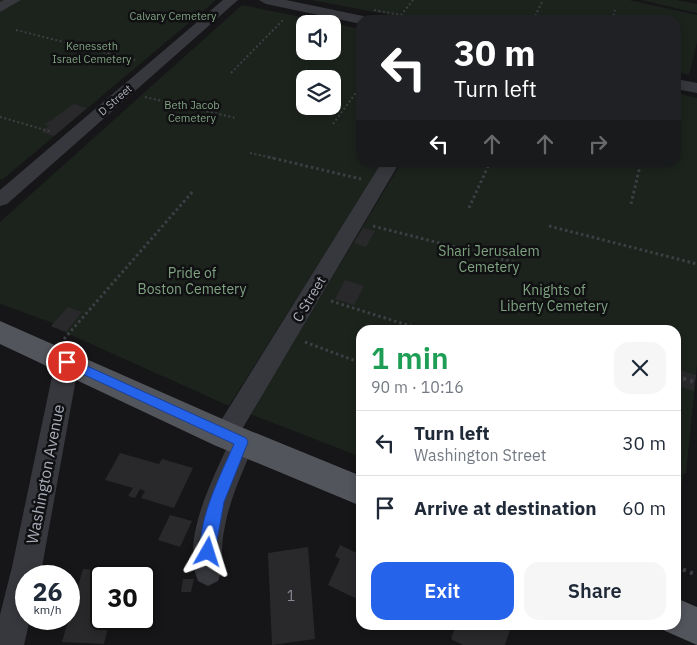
<!DOCTYPE html>
<html lang="en">
<head>
<meta charset="utf-8">
<style>
	:root { --surface:#fff; --page:#f6f6f7; --text:#1f2937; --muted:#747a83; --line:#e0e1e3; --accent:#2563eb }
	body { margin:0; font-family:"IBM Plex Sans",sans-serif; background:var(--page); color:var(--text); height:100vh; display:flex; flex-direction:column; font-size:19px; white-space:nowrap }
	* { box-sizing:border-box; margin:0 }
	p { font-size:16px; color:var(--muted) }
	.icon { flex:none; width:28px; height:28px; fill:none; stroke:currentColor; stroke-width:2; stroke-linecap:round; stroke-linejoin:round }
	.map { position:relative; flex:1; overflow:hidden }
	.sheet { position:absolute; left:356px; top:325px; width:325px; height:305px; display:flex; flex-direction:column; background:var(--surface); border-radius:15px; box-shadow:0 2px 8px #0003 }
	.sheet>* { flex:none }
	.guide { position:absolute; left:356px; top:15px; width:325px; height:152px; border-radius:15px; box-shadow:0 2px 8px #0003; background:#202124; color:#fff; overflow:hidden }
	.fabs { position:absolute; left:296px; top:15px; display:grid; gap:10px }
	.fabs a { display:grid; place-items:center; width:45px; height:45px; border-radius:10px; background:var(--surface); box-shadow:0 2px 8px #0003; font-size:25px }
	.speed { position:absolute; left:15px; top:565px; display:flex; gap:10px; font-size:25px; font-weight:700; text-align:center }
	.speed>* { display:grid; place-content:center; width:65px; height:65px; border-radius:50%; background:var(--surface); box-shadow:0 2px 8px #0003; line-height:1 }
	.speed small { font-size:12px; font-weight:400 }
	.speed .limit { border:2px solid #111; border-radius:8px; background:#fff; color:#111 }
	.pin { position:absolute; display:grid; place-items:center; width:42px; height:42px; color:#fff; margin:-21px; border:2px solid #fff; border-radius:50%; box-shadow:0 1px 5px #0007 }
	.me { position:absolute; width:55px; margin:-28px; rotate:6deg; stroke-linejoin:round; filter:drop-shadow(0 0 4px #0008) }
	.turn { display:flex; align-items:center; gap:18px; height:105px; padding:0 15px; font-size:22px }
	.turn .icon { width:65px; height:65px; stroke-width:2.5 }
	.turn b { display:block; font-size:35px; line-height:42px }
	.lanes { display:flex; align-items:center; height:48px; padding:0 15px; background:#0003; justify-content:center; gap:25px; direction:ltr }
	.lanes .off { opacity:.35 }
	.round { display:grid; place-items:center; flex:none; width:52px; height:52px; border-radius:15px; background:var(--page) }
	.head { display:flex; align-items:center; justify-content:space-between; height:85px; padding:0 15px }
	h1 { font-size:30px; font-weight:600; line-height:38px; color:#1e9e55 }
	.action { display:flex; gap:10px; margin-top:auto; padding:10px 15px }
	.action a { flex:1; height:58px; border-radius:15px; background:var(--accent); color:#fff; font-size:20px; font-weight:600; line-height:58px; text-align:center }
	.action a+a { background:var(--page); color:var(--text) }
	ul { padding:0; list-style:none }
	li { display:flex; align-items:center; gap:15px; height:65px; padding:0 15px; border-top:1px solid var(--line) }
	li div { flex:1 }
	li b { display:block; font-size:19px }
	li em { font-style:normal }
	.map>svg:first-child { display:block }
</style>
</head>
<body>
<div class="map">
<svg width="697" height="645" viewBox="0 0 697 645">
	<rect width="100%" height="100%" fill="#161618"/>
	<g fill="#1c231d" fill-rule="evenodd">
		<polygon points="0,0 216,0 2,180 0,179"/>
		<polygon points="312,0 629,0 697,15 697,42 689,75 676,72 676,20 415,20"/>
		<polygon points="641,0 676,0 697,4 697,13"/>
		<path d="M242,5l119,24v133l21,1 -153,243 -178,-80 2,-3 -53,-19v-82zM305,24h27v27h-27zM305,79h27v27h-27z"/>
		<polygon points="676,93 697,98 697,364 686,474 683,473 676,540 676,330 361,330 361,457 250,414 401,163 676,162"/>
	</g>
	<g fill="#29292c">
		<polygon points="74,104 87,108 54,136 41,132 49,126 44,125"/>
		<polygon points="363,228 375,231 366,247 354,243"/>
		<polygon points="345,280 364,286 354,305 335,299"/>
		<polygon points="68,307 82,312 66,332 51,326"/>
		<polygon points="676,369 696,375 694,391 676,385"/>
		<polygon points="120,453 159,464 162,459 193,468 174,508 141,498 145,491 140,489 135,498 128,496 133,488 105,480"/>
		<polygon points="170,515 192,521 180,547 158,540"/>
		<polygon points="340,545 361,555 361,601 328,585 340,559 335,556"/>
		<polygon points="308,547 315,639 272,645 268,553"/>
		<polygon points="83,569 123,571 121,576 101,576 101,619 110,619 104,644 62,642"/>
		<polygon points="183,579 194,579 191,592 181,592"/>
		<polygon points="456,625 508,625 511,626 505,645 463,645 451,639"/>
	</g>
	<g fill="none" stroke-linecap="round" stroke-linejoin="round">
		<g stroke="#3d3f44" stroke-width="2" stroke-dasharray="2 2.5" stroke-linecap="butt">
			<polyline points="374,10 401,15 413,0"/>
			<polyline points="533,20 543,0"/>
			<polyline points="612,20 615,10"/>
			<polyline points="16,30 135,60"/>
			<polyline points="231,73 284,19"/>
			<polyline points="145,97 236,118"/>
			<polyline points="0,117 52,132"/>
			<polyline points="333,124 361,86"/>
			<polyline points="250,153 273,158"/>
		</g>
		<g stroke="#3d3f44" stroke-width="3" stroke-dasharray="2.5 3" stroke-linecap="butt">
			<polyline points="268,157 361,179"/>
			<polyline points="631,204 641,162"/>
			<polyline points="469,208 490,162"/>
			<polyline points="373,226 521,264"/>
			<polyline points="549,226 697,264"/>
			<polyline points="331,301 423,330"/>
			<polyline points="64,339 194,190"/>
			<polyline points="305,342 361,363"/>
		</g>
		<g stroke="#3d3f44" stroke-width="4" stroke-dasharray="3 4.5" stroke-linecap="butt">
			<polyline points="676,376 697,383"/>
			<polyline points="676,567 697,575"/>
		</g>
		<g fill="#37383d" fill-rule="evenodd">
			<polygon points="4,0 21,0 0,12 0,2"/>
			<polygon points="223,0 238,0 7,204 0,206 0,190"/>
			<polygon points="259,0 286,0 363,16 370,20 361,20 361,24 266,4"/>
			<polygon points="676,79 697,83 697,93 676,89"/>
			<path d="M382,162h18l-159,269 10,3 4,8c-12,29 -26,58 -31,89 -4,17 1,34 -6,50l-10,5 -10,-5c-17,-41 13,-98 30,-136l-12,-2 -4,-8z"/>
			<polygon points="67,353 75,355 79,362 42,567 40,576 26,576 26,619 30,619 24,645 0,645 0,615 12,567 55,362 59,355"/>
		</g>
		<g fill="#53555c" fill-rule="evenodd">
			<polygon points="0,321 236,425 361,476 361,506 214,445 0,344"/>
			<polygon points="676,598 697,607 697,645 663,630 661,625 676,625"/>
		</g>
	</g>
	<path fill="#2563eb" stroke="#184099" d="M67,357l179,81 2,4 -24,60 -10,55 -6,2 -5,-2c-11,-27 20,-87 31,-113l-171,-79v-7z"/>
	<g text-anchor="middle" stroke-width="5" stroke-linejoin="round" paint-order="stroke">
		<g font-size="11" fill="#7fa381" stroke="#111113">
			<text x="173" y="20">Calvary Cemetery</text>
			<text x="92" y="50">Kenesseth<tspan x="92" dy="13">Israel Cemetery</tspan></text>
			<text x="192" y="109">Beth Jacob<tspan x="192" dy="13">Cemetery</tspan></text>
		</g>
		<g font-size="11" fill="#a8adb8" stroke="#111113">
			<text transform="translate(115 100) rotate(-41)" y="4">D Street</text>
		</g>
		<g font-size="14" fill="#7fa381" stroke="#111113">
			<text x="489" y="256">Shari Jerusalem<tspan x="489" dy="16">Cemetery</tspan></text>
			<text x="192" y="278">Pride of<tspan x="192" dy="16">Boston Cemetery</tspan></text>
			<text x="554" y="295">Knights of<tspan x="554" dy="16">Liberty Cemetery</tspan></text>
		</g>
		<g font-size="14" fill="#a8adb8" stroke="#111113">
			<text transform="translate(309 299) rotate(-59)" y="5">C Street</text>
		</g>
		<g font-size="14" fill="#888b94">
			<text x="291" y="601">1</text>
		</g>
		<g font-size="16" fill="#a8adb8" stroke="#111113">
			<text transform="translate(45 474) rotate(-79)" y="6">Washington Avenue</text>
		</g>
	</g>
</svg>
<div class="fabs">
<a><svg class="icon" aria-label="sound" viewBox="0 0 24 24"><path d="M4 9h4l5-4v14l-5-4H4zM17 9q2 3 0 6"/></svg></a>
<a><svg class="icon" aria-label="layers" viewBox="0 0 24 24"><path d="M12 4l9 5-9 5-9-5zM3 14l9 5 9-5"/></svg></a>
</div>
<div class="speed"><div>26<small>km/h</small></div><div class="limit">30</div></div>
<div class="pin" style="left:67px;top:362px;background:#d93025"><svg class="icon" aria-label="arrive" viewBox="0 0 24 24"><path d="M6 21V4h12l-3 4 3 4H6"/></svg></div>
<svg class="me" style="left:208px;top:552px" viewBox="-20 -20 40 40"><path d="M0-17L14 15 0 8-14 15z" fill="#2563eb" stroke="#fff" stroke-width="4"/></svg>
<div class="guide">
<div class="turn"><svg class="icon" aria-label="left" viewBox="0 0 24 24"><path d="M17 20v-9H6M10 6l-5 5 5 5"/></svg><div><b>30 m</b>Turn left</div></div>
<div class="lanes"><svg class="icon" aria-label="left" viewBox="0 0 24 24"><path d="M17 20v-9H6M10 6l-5 5 5 5"/></svg><svg class="icon off" aria-label="ahead" viewBox="0 0 24 24"><path d="M12 20V5M6 11l6-6 6 6"/></svg><svg class="icon off" aria-label="ahead" viewBox="0 0 24 24"><path d="M12 20V5M6 11l6-6 6 6"/></svg><svg class="icon off" aria-label="right" viewBox="0 0 24 24"><path d="M7 20v-9h11M14 6l5 5-5 5"/></svg></div>
</div>
<section class="sheet">
<div class="head"><div><h1>1 min</h1><p>90 m · 10:16</p></div><a class="round"><svg class="icon" aria-label="close" viewBox="0 0 24 24"><path d="M6 6l12 12M18 6L6 18"/></svg></a></div>
<ul>
<li><svg class="icon" aria-label="left" viewBox="0 0 24 24"><path d="M17 20v-9H6M10 6l-5 5 5 5"/></svg><div><b>Turn left</b><p>Washington Street</p></div><em>30 m</em></li>
<li><svg class="icon" aria-label="arrive" viewBox="0 0 24 24"><path d="M6 21V4h12l-3 4 3 4H6"/></svg><div><b>Arrive at destination</b></div><em>60 m</em></li>
</ul>
<div class="action"><a>Exit</a><a>Share</a></div>
</section>
</div>
</body>
</html>
